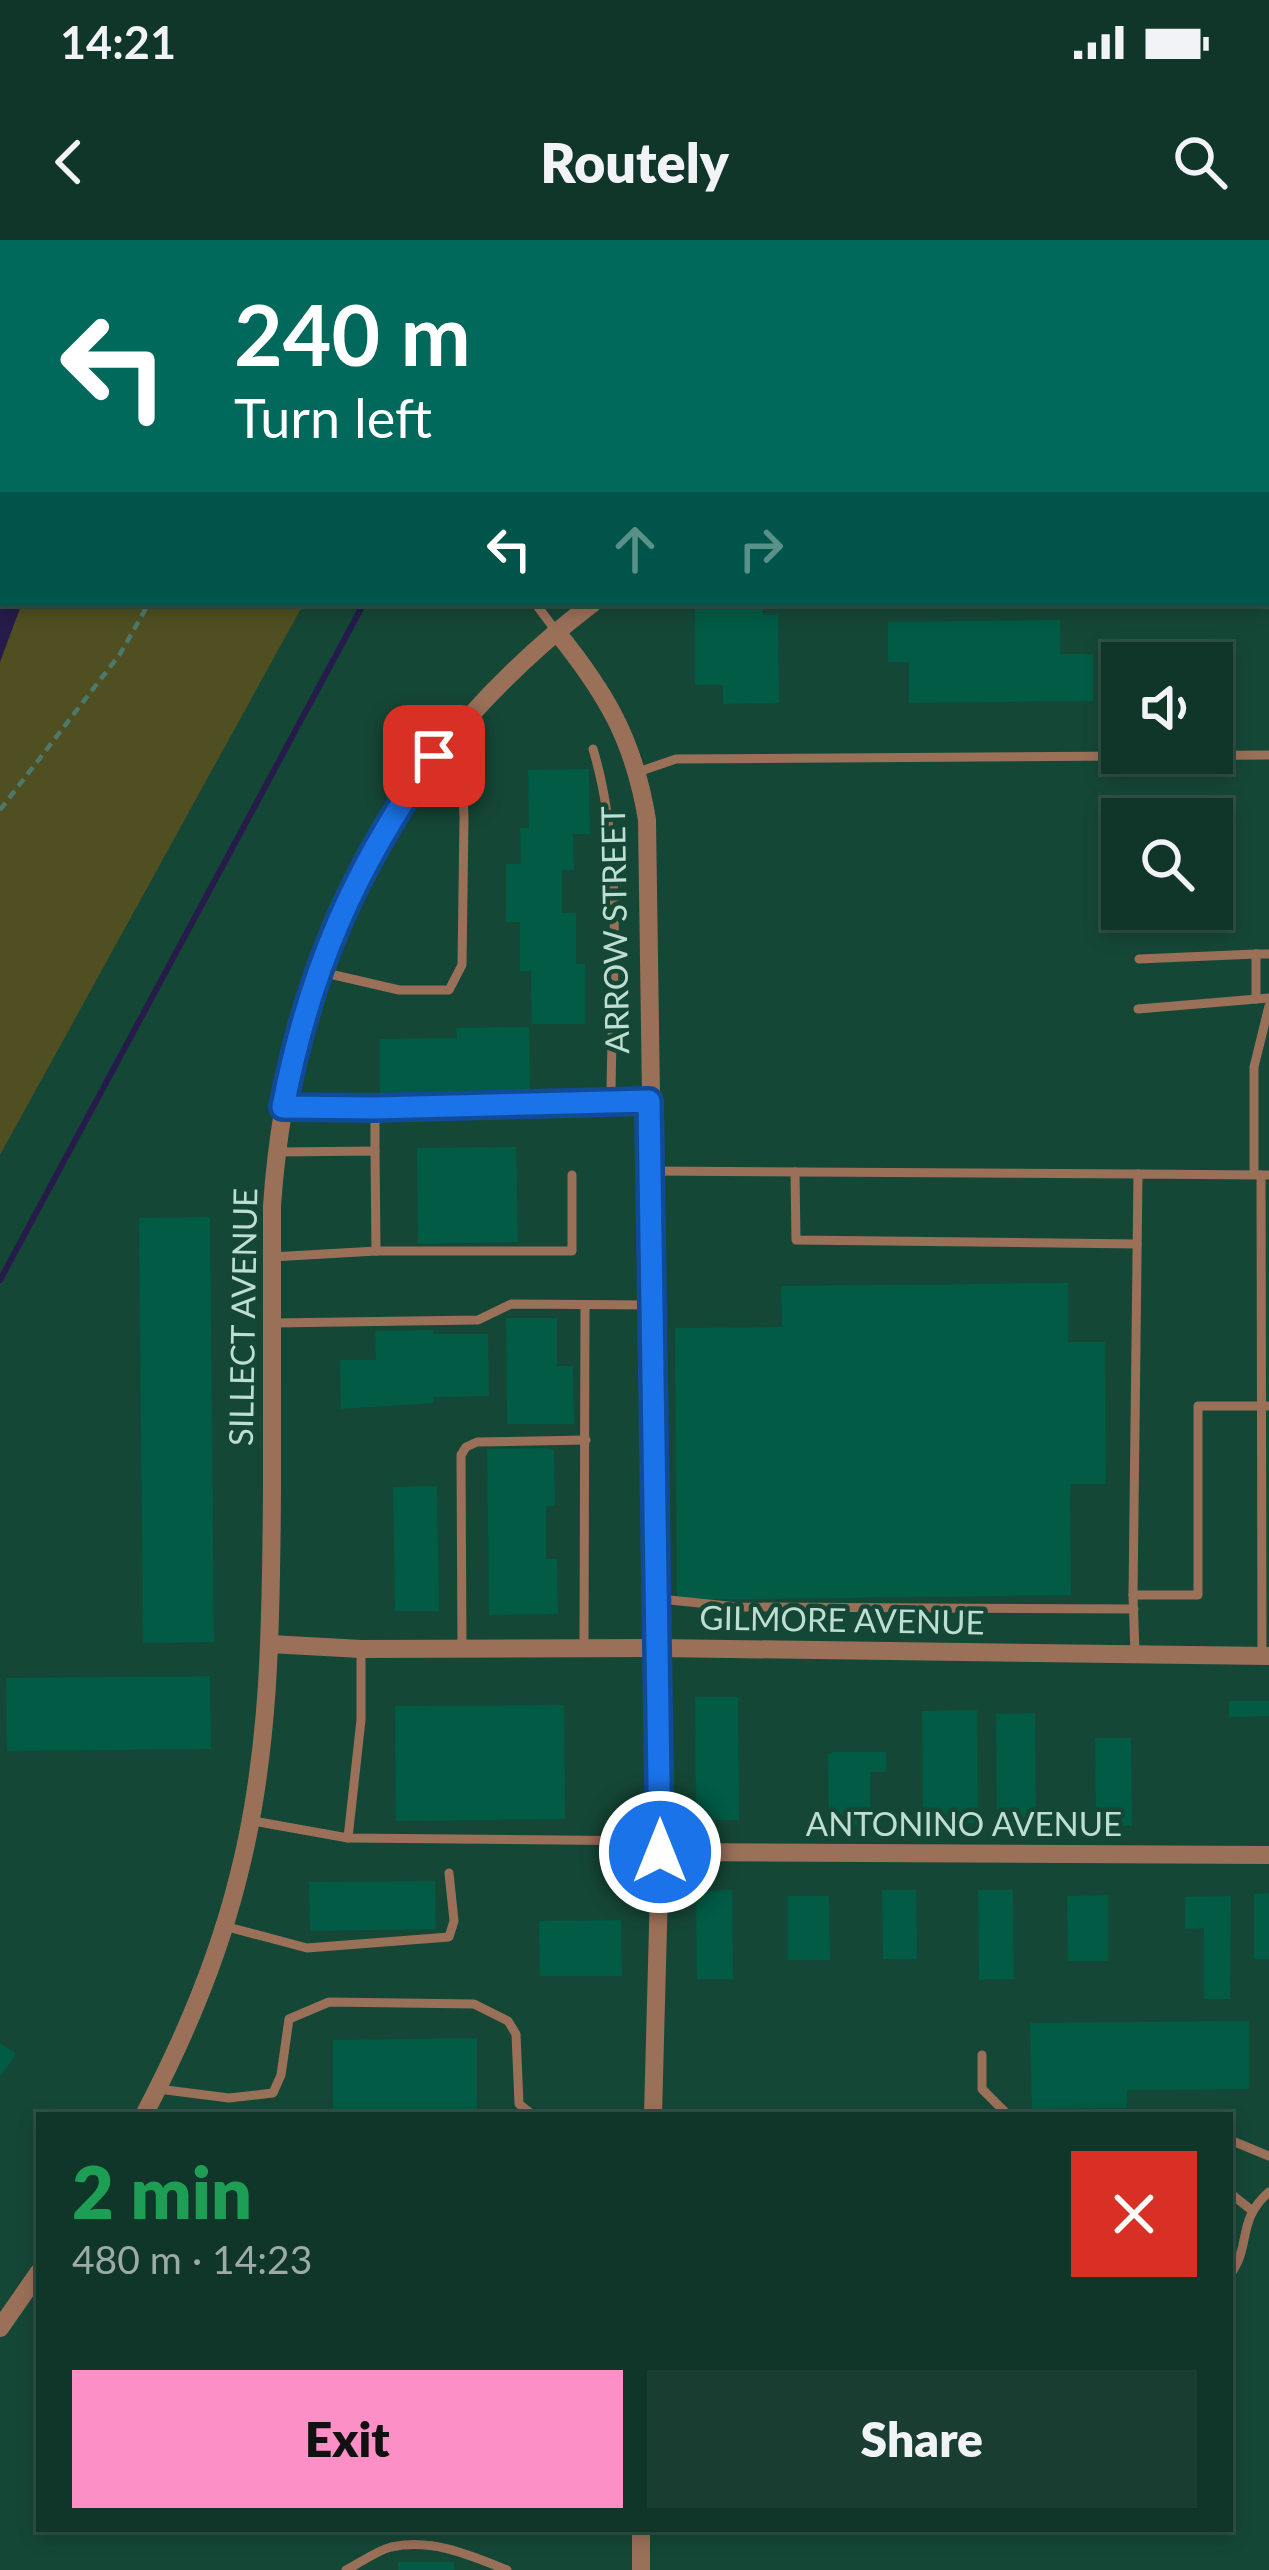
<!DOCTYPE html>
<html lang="en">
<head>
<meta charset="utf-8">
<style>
	:root { --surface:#103529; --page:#193d31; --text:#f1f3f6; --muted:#9caba8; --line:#305046; --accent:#fb8fc6 }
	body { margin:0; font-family:Lato,sans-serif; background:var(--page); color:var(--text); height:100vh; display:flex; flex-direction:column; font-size:45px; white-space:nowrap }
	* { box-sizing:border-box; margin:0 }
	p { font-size:39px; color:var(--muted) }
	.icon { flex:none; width:66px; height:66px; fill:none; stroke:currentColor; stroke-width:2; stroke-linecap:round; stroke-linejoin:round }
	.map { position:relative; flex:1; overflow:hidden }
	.panel { position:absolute; left:36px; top:1872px; width:1197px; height:420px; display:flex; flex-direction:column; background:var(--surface); border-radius:0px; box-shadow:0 6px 18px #0003,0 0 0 3px var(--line) }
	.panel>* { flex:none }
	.banner { position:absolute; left:0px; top:0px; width:1269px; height:366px; box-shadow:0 6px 18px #0003,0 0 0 3px var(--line); background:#00695c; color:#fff; overflow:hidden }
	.controls { position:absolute; left:1101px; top:402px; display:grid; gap:24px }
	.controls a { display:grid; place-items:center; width:132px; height:132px; border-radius:0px; background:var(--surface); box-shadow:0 6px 18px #0003,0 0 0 3px var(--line); font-size:60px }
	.pin { position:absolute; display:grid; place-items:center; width:102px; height:102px; color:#fff; margin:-51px; border-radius:24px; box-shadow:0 6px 18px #0006 }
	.me { position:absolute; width:132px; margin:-66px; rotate:0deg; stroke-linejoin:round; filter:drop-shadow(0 0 9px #0008) }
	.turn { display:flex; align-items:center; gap:42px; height:252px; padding:0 36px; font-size:54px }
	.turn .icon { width:156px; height:156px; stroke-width:2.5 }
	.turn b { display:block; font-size:84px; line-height:102px }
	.lanes { display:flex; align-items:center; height:114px; padding:0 36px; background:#0003; justify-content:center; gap:60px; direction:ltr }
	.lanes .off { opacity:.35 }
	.round { display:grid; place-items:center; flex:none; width:126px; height:126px; border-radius:0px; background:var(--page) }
	.headline { display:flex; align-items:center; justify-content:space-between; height:204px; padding:0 36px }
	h1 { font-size:72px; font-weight:800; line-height:90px; color:#1e9e55 }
	.action { display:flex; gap:24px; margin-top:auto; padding:24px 36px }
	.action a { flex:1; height:138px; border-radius:0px; background:var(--accent); color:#111; font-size:48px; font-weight:800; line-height:138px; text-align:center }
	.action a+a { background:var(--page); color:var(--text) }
	.status { display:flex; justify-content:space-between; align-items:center; height:84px; padding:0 60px; background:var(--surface); direction:ltr }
	.status svg { height:33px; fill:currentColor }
	header { display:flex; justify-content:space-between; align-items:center; height:156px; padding:0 36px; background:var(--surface); font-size:54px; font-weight:800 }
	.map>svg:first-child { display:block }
</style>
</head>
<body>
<div class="status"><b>14:21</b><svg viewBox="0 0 49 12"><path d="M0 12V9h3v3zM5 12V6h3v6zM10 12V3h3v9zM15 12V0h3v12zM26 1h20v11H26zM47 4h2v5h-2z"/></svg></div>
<header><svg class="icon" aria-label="back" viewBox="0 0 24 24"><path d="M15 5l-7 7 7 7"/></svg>Routely<svg class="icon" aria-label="search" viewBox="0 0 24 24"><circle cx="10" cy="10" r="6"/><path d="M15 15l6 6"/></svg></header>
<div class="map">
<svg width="1269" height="2330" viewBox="0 0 1269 2330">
	<rect width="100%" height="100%" fill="#154737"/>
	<polygon fill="#4f4f21" points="0,0 503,0 3,3 3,363 304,363 0,915"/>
	<polygon fill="#261c4b" points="0,0 205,0 3,3 3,363 22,363 0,422"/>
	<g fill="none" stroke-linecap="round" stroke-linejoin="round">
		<g stroke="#261c4b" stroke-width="6">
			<polyline points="558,3 560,0"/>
			<polyline points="0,1040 364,363"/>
		</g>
	</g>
	<g fill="#015b45">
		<polygon points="695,363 763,363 763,375 778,375 779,463 723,464 723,445 695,445"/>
		<polygon points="1060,380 1060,414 1093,414 1093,461 909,463 909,422 888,422 888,382"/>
		<polygon points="589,529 590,594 573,594 574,630 562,630 562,673 576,673 576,724 585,724 585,784 532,784 531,731 520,732 520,682 506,682 506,624 521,624 520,588 529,588 528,530"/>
		<polygon points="529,787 530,850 486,851 486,861 380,862 380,799 457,798 456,788"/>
		<polygon points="516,907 518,1002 418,1004 417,908"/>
		<polygon points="210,977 214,1402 143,1403 139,978"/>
		<polygon points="1068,1043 1068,1102 1105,1102 1106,1244 1070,1244 1071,1355 677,1360 675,1088 782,1087 781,1046"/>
		<polygon points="506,1078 557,1078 557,1126 573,1126 574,1184 507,1184"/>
		<polygon points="433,1090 433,1094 488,1094 489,1156 434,1157 434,1163 341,1169 340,1120 376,1120 375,1091"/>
		<polygon points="545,1208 554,1210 555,1266 546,1266 546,1319 557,1319 558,1374 489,1375 487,1209"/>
		<polygon points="437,1246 439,1371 395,1371 393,1247"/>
		<polygon points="210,1436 211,1509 7,1511 6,1438"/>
		<polygon points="695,1457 738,1457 739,1580 696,1580"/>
		<polygon points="1229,1461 1269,1461 1269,1476 1229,1477"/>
		<polygon points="564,1465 565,1579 396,1581 395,1466"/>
		<polygon points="977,1470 978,1583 923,1584 922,1471"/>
		<polygon points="1035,1473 1036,1581 997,1581 996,1474"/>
		<polygon points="1095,1498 1131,1498 1132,1586 1096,1586"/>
		<polygon points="833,1512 886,1512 886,1532 870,1532 870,1585 829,1585 828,1515"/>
		<polygon points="435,1641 436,1689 310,1691 309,1642"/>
		<polygon points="732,1650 733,1739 697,1739 696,1651"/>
		<polygon points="882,1650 916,1650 917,1719 883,1719"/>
		<polygon points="978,1650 1013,1650 1014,1739 979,1740"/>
		<polygon points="1269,1653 1269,1719 1254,1719 1254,1654"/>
		<polygon points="1108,1655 1108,1721 1068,1721 1067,1656"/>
		<polygon points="788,1656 829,1656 830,1720 788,1720"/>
		<polygon points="1231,1656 1230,1759 1204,1759 1204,1688 1185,1689 1185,1657"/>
		<polygon points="621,1680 622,1736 540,1736 539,1681"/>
		<polygon points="1249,1781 1249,1849 1127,1850 1127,1868 1032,1869 1030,1783"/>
		<polygon points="477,1798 477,1875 333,1875 333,1800"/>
		<polygon points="0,1803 16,1814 0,1837"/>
		<rect x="398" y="2322" width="56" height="8"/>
	</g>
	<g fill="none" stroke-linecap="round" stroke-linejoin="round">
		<g stroke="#4d796a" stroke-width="4.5" stroke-dasharray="9 6" stroke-linecap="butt">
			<polyline points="360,3 361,0"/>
			<polyline points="0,570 120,414 149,363"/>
		</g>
		<g stroke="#9b7059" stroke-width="9">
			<polyline points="980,0 980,3"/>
			<polyline points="1027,0 1027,3"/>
			<polyline points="658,3 660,0"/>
			<polyline points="829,3 829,0"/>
			<polyline points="1083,3 1083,0"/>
			<polyline points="1136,3 1136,0"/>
			<polyline points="1198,3 1198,0"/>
			<polyline points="1266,170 1269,170"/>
			<polyline points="535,363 556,391"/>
			<path d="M593,509c33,109 18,239 18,352"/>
			<polyline points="638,532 676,519 1269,515"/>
			<polyline points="1139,719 1256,714"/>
			<polyline points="317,731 399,750 449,750 462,725 464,577 462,534 451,504"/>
			<polyline points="1256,759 1256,714 1269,714"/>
			<polyline points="1138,769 1269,758"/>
			<polyline points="285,867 375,868 375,911"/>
			<polyline points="375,868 649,861"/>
			<polyline points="651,931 1138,934"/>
			<polyline points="795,932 796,1000 1137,1004"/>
			<polyline points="1254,934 1254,827 1269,766"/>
			<polyline points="376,1011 572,1011 572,935"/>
			<polyline points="272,1017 376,1011 375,911 278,912"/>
			<polyline points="273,1083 478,1080 511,1064 653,1065"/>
			<polyline points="1133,1355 1138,934 1261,935"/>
			<polyline points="660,1359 738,1367 1134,1369"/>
			<polyline points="584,1407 585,1065"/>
			<polyline points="462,1409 461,1215 466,1207 477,1202 586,1200"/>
			<polyline points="1135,1414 1133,1355 1198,1355 1198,1166 1269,1166"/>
			<polyline points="1262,1416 1261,935 1269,935"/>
			<polyline points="253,1581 348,1598 660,1601"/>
			<polyline points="348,1598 361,1480 361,1409"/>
			<polyline points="224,1686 307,1708 449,1697 454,1681 449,1633"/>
			<polyline points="982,1815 982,1849 1008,1875"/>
			<polyline points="158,1849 229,1858 273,1853 281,1835 289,1779 329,1762 474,1764 508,1781 516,1794 519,1864 533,1875"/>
			<polyline points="1230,1900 1269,1916"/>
			<polyline points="1230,1953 1250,1969"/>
			<path d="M1230,2035c22,-30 6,-54 39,-83"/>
			<path d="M346,2330c14,-7 30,-19 45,-23 40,-9 79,8 116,23"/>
		</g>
		<g stroke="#9b7059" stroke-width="18">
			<polyline points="1266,246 1269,247"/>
			<path d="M556,391c50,62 78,109 91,189l12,828 1,204 -7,263"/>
			<polyline points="270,1404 361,1409 659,1408 1269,1416"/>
			<polyline points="660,1612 1269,1615"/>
			<path d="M144,1875c40,-76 73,-153 94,-237 33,-127 33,-259 34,-389 0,-94 0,-189 0,-283 17,-249 121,-451 321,-603"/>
			<polyline points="0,2088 39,2032"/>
			<polyline points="641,2289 641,2330"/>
		</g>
	</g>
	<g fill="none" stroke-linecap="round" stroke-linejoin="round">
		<g stroke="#114b97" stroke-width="30">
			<path id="route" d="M434,516c-80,112 -125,216 -151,351l92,1 274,-7 11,751"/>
		</g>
		<use href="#route" stroke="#1a73e8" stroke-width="21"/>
	</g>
	<g text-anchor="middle" stroke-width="9" stroke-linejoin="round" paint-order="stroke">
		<g font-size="33" fill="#bfded2" stroke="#154737">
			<text transform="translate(615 690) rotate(-91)" y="12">ARROW STREET</text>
			<text transform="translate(243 1077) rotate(-89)" y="12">SILLECT AVENUE</text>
			<text transform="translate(842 1380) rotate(1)" y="12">GILMORE AVENUE</text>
			<text x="964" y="1596">ANTONINO AVENUE</text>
		</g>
	</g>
</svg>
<div class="controls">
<a><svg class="icon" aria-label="sound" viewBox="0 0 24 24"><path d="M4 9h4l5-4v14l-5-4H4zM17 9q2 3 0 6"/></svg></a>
<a><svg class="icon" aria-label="search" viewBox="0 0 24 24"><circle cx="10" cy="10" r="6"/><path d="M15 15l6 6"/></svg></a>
</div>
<div class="pin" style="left:434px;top:516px;background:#d93025"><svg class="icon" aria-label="arrive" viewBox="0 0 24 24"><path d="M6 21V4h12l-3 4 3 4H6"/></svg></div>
<svg class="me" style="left:660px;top:1612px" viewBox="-20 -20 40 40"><circle r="17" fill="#1a73e8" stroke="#fff" stroke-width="3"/><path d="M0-11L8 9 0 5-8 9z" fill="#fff"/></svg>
<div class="banner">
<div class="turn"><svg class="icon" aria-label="left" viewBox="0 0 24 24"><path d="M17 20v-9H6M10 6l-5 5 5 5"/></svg><div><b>240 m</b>Turn left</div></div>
<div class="lanes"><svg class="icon" aria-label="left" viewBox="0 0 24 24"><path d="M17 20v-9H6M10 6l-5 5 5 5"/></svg><svg class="icon off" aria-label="ahead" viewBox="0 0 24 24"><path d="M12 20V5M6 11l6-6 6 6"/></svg><svg class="icon off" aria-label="right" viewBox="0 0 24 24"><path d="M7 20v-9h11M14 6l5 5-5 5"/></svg></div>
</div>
<section class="panel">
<div class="headline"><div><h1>2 min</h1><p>480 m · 14:23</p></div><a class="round" style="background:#d93025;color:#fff"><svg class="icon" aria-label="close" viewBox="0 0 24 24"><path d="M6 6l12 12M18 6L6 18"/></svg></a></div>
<div class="action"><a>Exit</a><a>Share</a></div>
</section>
</div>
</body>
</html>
